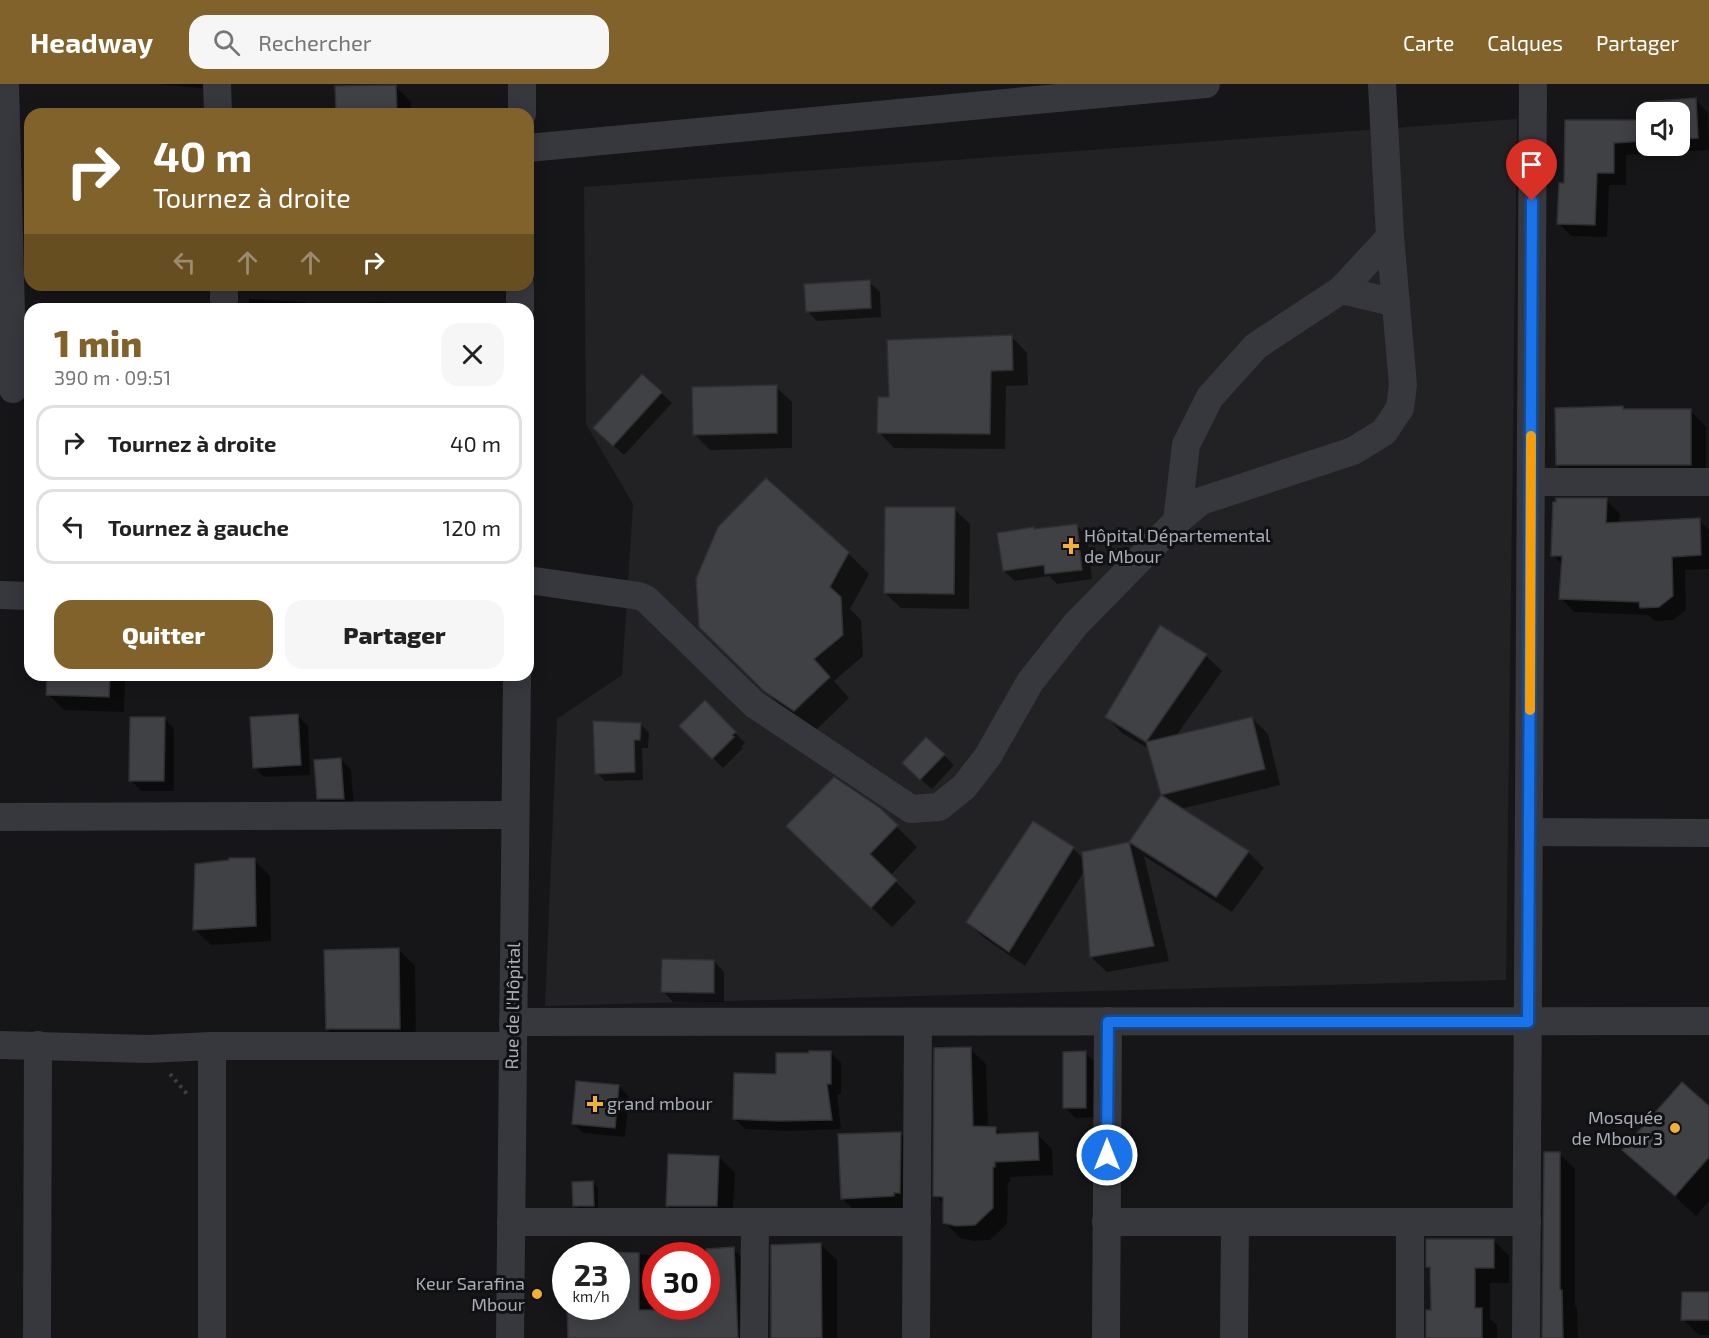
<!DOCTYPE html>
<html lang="fr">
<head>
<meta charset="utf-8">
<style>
	:root { --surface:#fff; --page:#f6f6f6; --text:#222; --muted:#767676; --line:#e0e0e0; --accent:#80622a }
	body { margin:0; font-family:"Exo 2",sans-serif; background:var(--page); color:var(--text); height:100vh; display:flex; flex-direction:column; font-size:22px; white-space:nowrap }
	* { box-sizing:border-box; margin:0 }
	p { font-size:20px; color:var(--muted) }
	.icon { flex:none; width:33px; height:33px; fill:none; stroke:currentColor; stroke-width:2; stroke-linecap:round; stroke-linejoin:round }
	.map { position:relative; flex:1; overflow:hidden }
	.drawer { position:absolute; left:24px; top:219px; width:510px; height:378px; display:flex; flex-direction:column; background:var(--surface); border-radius:18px; box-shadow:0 3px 15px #0003 }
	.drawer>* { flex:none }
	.top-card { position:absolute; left:24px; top:24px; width:510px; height:183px; border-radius:18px; box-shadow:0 3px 15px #0003; background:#80622a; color:#fff; overflow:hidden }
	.controls { position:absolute; left:1636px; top:18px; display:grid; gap:12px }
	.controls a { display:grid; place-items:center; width:54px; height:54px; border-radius:12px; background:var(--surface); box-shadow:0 3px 15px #0003; font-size:30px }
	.speed { position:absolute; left:552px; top:1158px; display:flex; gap:12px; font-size:30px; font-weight:700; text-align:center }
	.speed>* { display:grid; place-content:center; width:78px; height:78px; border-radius:50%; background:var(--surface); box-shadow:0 3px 15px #0003; line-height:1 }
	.speed small { font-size:15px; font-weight:400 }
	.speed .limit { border:9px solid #d22; background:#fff; color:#111 }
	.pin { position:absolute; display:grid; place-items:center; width:51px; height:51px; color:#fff; margin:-62px -26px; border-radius:50% 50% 50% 0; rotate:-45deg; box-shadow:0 0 6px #0007 }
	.pin .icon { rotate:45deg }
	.me { position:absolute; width:66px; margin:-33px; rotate:0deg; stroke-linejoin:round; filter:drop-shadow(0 0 4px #0008) }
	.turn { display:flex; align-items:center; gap:21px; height:126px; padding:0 30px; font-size:27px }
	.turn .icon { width:78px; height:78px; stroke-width:2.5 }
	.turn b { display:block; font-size:42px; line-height:51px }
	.lanes { display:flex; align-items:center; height:57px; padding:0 30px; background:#0003; justify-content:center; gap:30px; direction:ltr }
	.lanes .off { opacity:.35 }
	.round { display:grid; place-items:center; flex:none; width:63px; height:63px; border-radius:18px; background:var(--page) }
	.headline { display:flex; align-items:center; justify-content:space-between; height:102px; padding:0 30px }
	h1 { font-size:36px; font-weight:800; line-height:45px; color:var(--accent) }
	.primary-button { display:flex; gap:12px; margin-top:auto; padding:12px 30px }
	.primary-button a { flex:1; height:69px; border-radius:18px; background:var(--accent); color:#fff; font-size:24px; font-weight:800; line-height:69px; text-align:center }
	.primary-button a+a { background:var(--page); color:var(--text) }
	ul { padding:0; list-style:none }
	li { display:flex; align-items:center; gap:18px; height:75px; margin:0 12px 9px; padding:0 18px; border:3px solid var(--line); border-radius:18px }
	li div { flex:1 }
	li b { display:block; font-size:22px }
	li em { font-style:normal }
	header { display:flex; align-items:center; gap:36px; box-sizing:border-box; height:84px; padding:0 30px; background:var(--accent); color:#fff }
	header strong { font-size:28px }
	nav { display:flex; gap:33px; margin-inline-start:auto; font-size:21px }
	.search { width:420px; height:54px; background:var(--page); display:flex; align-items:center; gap:15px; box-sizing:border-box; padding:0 21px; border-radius:18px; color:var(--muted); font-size:22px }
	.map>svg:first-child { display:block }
</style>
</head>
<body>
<header>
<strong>Headway</strong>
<div class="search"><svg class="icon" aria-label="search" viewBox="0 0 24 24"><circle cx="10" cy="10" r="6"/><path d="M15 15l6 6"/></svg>Rechercher</div>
<nav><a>Carte</a><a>Calques</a><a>Partager</a></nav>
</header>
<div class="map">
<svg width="1709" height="1254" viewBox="0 0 1709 1254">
	<rect width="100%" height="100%" fill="#161618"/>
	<polygon fill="#222225" points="1517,35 1506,896 545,922 557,635 622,591 633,420 586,340 584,103"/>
	<g fill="#0007" fill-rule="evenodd">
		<polygon points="158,0 209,0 209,5"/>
		<polygon points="395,2 411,18 411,30 338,30"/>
		<path d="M1696,16l12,13 1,37 -83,5v30h-17l-2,52 -36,-1 -12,-13 7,-39v-62h80l-1,-19zM1647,28h33v34h-33z"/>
		<polygon points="25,72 30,72 30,137 27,134"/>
		<polygon points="869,198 880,208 881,233 817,237 807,227"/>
		<polygon points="249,215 306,218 313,225 249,225"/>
		<polygon points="385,218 391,225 352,225 352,219"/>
		<polygon points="1012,253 1027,269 1028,301 1006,302 1005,365 894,364 879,348 890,315"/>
		<polygon points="643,292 672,319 624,371 605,354"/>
		<polygon points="776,303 792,318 792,364 710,366 695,351"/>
		<polygon points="1623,324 1626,327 1690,327 1706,342 1706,397 1573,397 1557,381"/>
		<polygon points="1606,416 1620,430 1619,440 1699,436 1709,446 1709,485 1685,486 1686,526 1673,536 1655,537 1648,531 1574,528 1561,514 1563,481 1553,471"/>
		<polygon points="954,425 970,440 969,525 901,524 885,509"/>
		<polygon points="1077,442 1087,452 1092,495 1057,500 1049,492 1015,497 1004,487 1035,446"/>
		<polygon points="848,469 869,490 850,525 861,536 863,572 834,597 849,614 815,647 787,628 722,564"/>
		<polygon points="1160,544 1206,572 1222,587 1176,652 1252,634 1268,650 1280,701 1180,725 1248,768 1264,784 1232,828 1144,772 1169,877 1107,888 1091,873 1085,786 1025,882 983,853 968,838 1073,764 1084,776 1084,769 1130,760 1162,711 1149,665 1122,649 1107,633"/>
		<polygon points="49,591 125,591 124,628 64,626 48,610"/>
		<polygon points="705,618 745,659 741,663 743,664 723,684 681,642"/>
		<polygon points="298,632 308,642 310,691 264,693 254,683"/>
		<polygon points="164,634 174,645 174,707 141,707 131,696"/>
		<polygon points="641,640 649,649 648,664 642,664 643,696 605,697 597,689"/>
		<polygon points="944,671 954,681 932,705 914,690"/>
		<polygon points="341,675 351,686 354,724 328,725 318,715"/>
		<polygon points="879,725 917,763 890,792 916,818 892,843 809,763"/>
		<polygon points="254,776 270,792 271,857 211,861 195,846"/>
		<polygon points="399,866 415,882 416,961 343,961 327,945"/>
		<polygon points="714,877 724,888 724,918 673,918 663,907"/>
		<polygon points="970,965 986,980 988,1044 995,1044 1003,1051 1037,1050 1052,1065 1053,1091 1010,1093 1010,1098 1008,1098 1007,1140 990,1156 973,1157 960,1154 945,1138 945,1121 935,1111"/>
		<polygon points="831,969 841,979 841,1010 837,1010 841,1045 790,1047 745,1045 735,1035"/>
		<polygon points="1085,969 1096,979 1096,1033 1075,1034 1065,1023"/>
		<polygon points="619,1002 629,1013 625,1053 583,1049 573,1039"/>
		<polygon points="1709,1024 1709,1117 1696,1132 1624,1066"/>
		<polygon points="900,1049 916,1065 909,1128 858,1130 842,1114"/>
		<polygon points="1559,1069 1575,1085 1575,1221 1577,1224 1578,1254 1544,1254"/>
		<polygon points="719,1073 735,1089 732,1137 683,1137 667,1121"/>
		<polygon points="593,1099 598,1104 598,1126 580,1126 575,1121"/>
		<polygon points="1493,1156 1509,1172 1509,1199 1490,1199 1490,1235 1497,1241 1497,1254 1428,1254 1432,1227 1431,1186 1428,1182"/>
		<polygon points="821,1161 837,1176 837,1254 771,1254"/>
		<polygon points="733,1165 749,1181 753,1254 570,1254 616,1222 616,1172 576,1172 576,1167 668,1172 656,1172 656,1222 706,1222 706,1172 671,1172 671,1169"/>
		<polygon points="1709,1210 1709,1251 1699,1251 1683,1235"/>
	</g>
	<g fill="#404145" stroke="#303034" stroke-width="1.5">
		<polygon points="396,1 397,30 336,30 335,2"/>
		<polygon points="1696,14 1698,54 1680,55 1680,28 1647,28 1647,57 1614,59 1614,89 1597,89 1595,141 1557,140 1559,99 1564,99 1565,36 1645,36 1644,18"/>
		<polygon points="870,196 871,224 806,228 804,200"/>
		<polygon points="1012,251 1013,286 991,287 990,350 877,349 878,313 889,313 887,256"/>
		<polygon points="642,290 662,308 613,362 593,344"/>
		<polygon points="777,301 777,349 693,351 692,303"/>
		<polygon points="1623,322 1623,325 1691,325 1691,381 1556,381 1555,324"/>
		<polygon points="766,394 849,468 830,503 841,513 843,551 814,575 830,593 794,627 764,607 699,543 696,495 718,443"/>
		<polygon points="1556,414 1607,414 1606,439 1700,434 1701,471 1672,473 1673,512 1659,523 1640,524 1639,518 1559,515 1562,472 1551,472 1553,418 1556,418"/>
		<polygon points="885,423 955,423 954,510 884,509"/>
		<polygon points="1077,440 1082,486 1045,490 1044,481 1003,487 997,449 1034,443 1034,445"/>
		<polygon points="1160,541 1207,570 1146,658 1105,633"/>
		<polygon points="47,591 110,591 109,613 46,611"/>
		<polygon points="705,616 736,648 732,651 734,653 712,675 679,642"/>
		<polygon points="298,630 301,681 253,684 250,633"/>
		<polygon points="130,633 165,633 164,697 129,697"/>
		<polygon points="1252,633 1265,685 1161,711 1146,658"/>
		<polygon points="593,637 641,639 640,656 634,656 635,688 595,690"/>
		<polygon points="926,653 945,670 920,696 902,679"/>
		<polygon points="341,674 344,715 317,715 314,676"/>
		<polygon points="834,693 880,724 898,741 870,770 897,796 871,824 786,742"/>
		<polygon points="1161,711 1249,767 1216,813 1129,758"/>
		<polygon points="1033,737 1074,763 1009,868 966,838"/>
		<polygon points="1129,758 1154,862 1090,873 1082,768"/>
		<polygon points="229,774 255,774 256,842 193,846 195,780 229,776"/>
		<polygon points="399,864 400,945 326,945 324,866"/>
		<polygon points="662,875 714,876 714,909 661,908"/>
		<polygon points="971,963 973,1042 996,1043 996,1050 1038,1048 1039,1076 995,1078 995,1083 993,1083 993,1124 975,1141 956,1142 943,1139 943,1113 933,1112 934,964"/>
		<polygon points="809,967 831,967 831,1000 827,1000 832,1036 778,1037 733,1035 734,989 776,990 776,969 809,969"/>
		<polygon points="1086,967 1086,1024 1063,1024 1063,968"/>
		<polygon points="576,997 619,1001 615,1044 572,1040"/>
		<polygon points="1682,998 1709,1022 1709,1073 1675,1112 1622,1066"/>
		<polygon points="901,1048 900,1109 894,1109 894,1112 841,1115 838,1050"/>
		<polygon points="1544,1068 1560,1068 1560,1206 1562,1206 1563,1254 1542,1254"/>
		<polygon points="668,1070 719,1072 717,1122 666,1122"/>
		<polygon points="593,1097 594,1122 573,1122 572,1098"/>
		<polygon points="1426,1155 1494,1155 1494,1184 1475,1184 1475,1224 1482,1224 1482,1254 1426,1254 1426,1226 1431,1226 1430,1183 1426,1183"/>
		<polygon points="821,1159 822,1254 771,1254 771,1161"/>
		<polygon points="734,1163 738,1254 568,1254 567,1222 616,1222 616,1168 639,1169 639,1226 706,1226 706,1165"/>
		<polygon points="1682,1208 1709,1208 1709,1236 1681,1236"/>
	</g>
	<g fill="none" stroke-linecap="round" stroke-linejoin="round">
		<polyline stroke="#3d3f44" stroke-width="4" stroke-dasharray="3 4.5" stroke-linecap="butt" points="170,990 187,1010"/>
		<g stroke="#37383d" stroke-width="28">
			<polyline points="5,0 13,305"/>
			<polyline points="217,0 218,30"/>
			<polyline points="522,30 522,0"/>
			<polyline points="528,64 1206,0"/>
			<polyline points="224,201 224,225"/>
			<polyline points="1341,206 1396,219"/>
			<polyline points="520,225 520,201"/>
			<polyline points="1531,398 1709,398"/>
			<polyline points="1177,437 1186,361 1210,313 1256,262 1341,206 1390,153"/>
			<polyline points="528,496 639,512 646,515 754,620 911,725 939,723 964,703 988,672 1030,598 1076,540 1177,437 1201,417 1353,367 1384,348 1400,324 1403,301 1390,153 1382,0"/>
			<polyline points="0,511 30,512"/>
			<polyline points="0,733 515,731"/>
			<polyline points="1529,748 1709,749"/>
			<polyline points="513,938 1709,937"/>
			<polyline points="0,961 148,965 212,962 512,962"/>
			<polyline points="212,962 212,1254"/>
			<polyline points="511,1138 917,1138"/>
			<polyline points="1106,1138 1527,1138"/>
			<polyline points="37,1254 38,961"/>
			<polyline points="510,1254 517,591"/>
			<polyline points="754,1254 755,1138"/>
			<polyline points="916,1254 918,938"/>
			<polyline points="1106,1254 1108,937"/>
			<polyline points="1234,1254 1235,1138"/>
			<polyline points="1410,1254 1410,1138"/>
			<polyline points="1526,1254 1533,0"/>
		</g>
	</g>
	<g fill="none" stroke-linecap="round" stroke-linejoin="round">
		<g stroke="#114b97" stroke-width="15">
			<polyline id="route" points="1107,1071 1108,938 1528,938 1532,117"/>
		</g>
		<use href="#route" stroke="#1a73e8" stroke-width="10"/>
		<polyline stroke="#f59e0b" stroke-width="10" points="1530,626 1531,352"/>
	</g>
	<g fill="#f2b134" stroke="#111113" stroke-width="2">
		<path d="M1068 453h6v6h6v6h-6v6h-6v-6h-6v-6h6z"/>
		<path d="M592 1011h6v6h6v6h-6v6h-6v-6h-6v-6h6z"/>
		<circle cx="1675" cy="1044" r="6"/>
		<circle cx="537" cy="1210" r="6"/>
	</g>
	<g text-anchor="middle" stroke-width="6" stroke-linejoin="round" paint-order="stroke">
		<g font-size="18" fill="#a8adb8" stroke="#111113" text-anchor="start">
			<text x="1084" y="458">Hôpital Départemental<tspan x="1084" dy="21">de Mbour</tspan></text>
			<text x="607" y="1026">grand mbour</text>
			<text x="1663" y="1040" text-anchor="end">Mosquée<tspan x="1663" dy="21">de Mbour 3</tspan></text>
			<text x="525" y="1206" text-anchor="end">Keur Sarafina<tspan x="525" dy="21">Mbour</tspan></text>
		</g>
		<g font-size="18" fill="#a8adb8" stroke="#111113">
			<text transform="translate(513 922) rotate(-89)" y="6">Rue de l'Hôpital</text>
		</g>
	</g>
</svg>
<div class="controls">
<a><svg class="icon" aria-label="sound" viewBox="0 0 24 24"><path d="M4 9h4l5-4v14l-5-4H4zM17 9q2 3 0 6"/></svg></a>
</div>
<div class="speed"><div>23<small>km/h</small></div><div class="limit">30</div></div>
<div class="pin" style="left:1532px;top:117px;background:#d93025"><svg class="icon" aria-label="arrive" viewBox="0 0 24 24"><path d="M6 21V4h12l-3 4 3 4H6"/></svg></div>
<svg class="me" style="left:1107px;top:1071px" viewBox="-20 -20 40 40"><circle r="17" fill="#1a73e8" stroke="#fff" stroke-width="3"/><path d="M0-11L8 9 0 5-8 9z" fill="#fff"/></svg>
<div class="top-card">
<div class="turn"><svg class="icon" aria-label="right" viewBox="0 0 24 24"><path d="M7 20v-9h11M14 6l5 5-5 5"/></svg><div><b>40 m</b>Tournez à droite</div></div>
<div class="lanes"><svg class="icon off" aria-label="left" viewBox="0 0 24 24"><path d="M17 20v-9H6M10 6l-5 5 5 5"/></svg><svg class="icon off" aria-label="ahead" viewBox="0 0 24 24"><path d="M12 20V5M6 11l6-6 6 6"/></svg><svg class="icon off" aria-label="ahead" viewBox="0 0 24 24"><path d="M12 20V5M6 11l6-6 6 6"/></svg><svg class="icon" aria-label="right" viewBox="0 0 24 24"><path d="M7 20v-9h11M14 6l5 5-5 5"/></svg></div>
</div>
<section class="drawer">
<div class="headline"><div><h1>1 min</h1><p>390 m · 09:51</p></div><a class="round"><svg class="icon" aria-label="close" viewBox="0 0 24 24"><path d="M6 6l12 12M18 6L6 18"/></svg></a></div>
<ul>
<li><svg class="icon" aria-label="right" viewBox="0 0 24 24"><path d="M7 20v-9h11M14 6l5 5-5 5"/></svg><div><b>Tournez à droite</b></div><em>40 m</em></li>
<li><svg class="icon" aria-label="left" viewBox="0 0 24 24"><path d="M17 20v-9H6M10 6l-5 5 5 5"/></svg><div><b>Tournez à gauche</b></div><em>120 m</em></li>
</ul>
<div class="primary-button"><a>Quitter</a><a>Partager</a></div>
</section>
</div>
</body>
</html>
